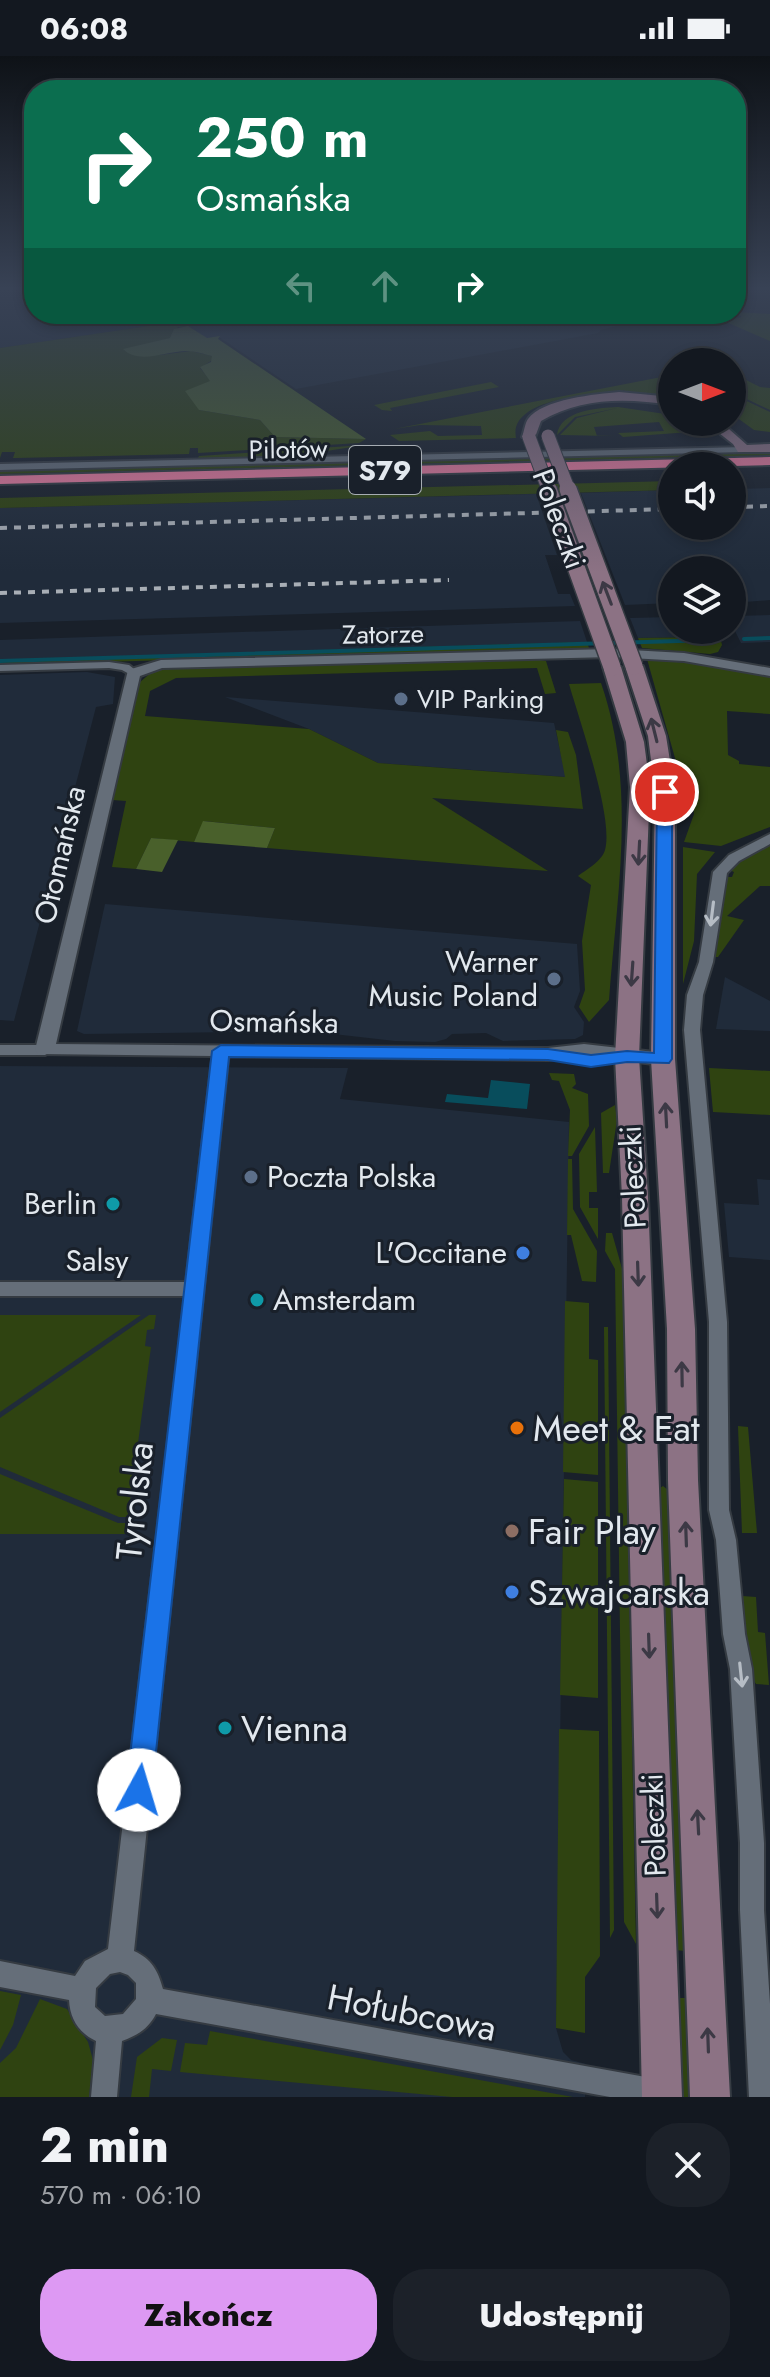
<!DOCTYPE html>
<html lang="pl">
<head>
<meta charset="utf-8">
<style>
	:root { --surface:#131820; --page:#1c2129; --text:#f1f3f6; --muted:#9da0a5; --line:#32373e; --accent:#dd99f3 }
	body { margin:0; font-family:Jost,sans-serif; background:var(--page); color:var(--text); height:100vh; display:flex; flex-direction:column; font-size:30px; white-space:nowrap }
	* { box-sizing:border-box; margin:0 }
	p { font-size:26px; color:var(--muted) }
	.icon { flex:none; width:44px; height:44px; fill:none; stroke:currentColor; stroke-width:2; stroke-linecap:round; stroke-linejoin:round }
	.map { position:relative; height:2041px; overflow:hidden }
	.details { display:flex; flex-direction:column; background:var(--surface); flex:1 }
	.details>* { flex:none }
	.top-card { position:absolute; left:24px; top:24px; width:722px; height:244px; border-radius:32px; box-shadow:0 4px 12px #0003,0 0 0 2px var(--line); background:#0b6e4f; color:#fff; overflow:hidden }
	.needle { width:52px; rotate:90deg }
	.controls { position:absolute; left:658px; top:292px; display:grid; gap:16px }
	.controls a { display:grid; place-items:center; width:88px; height:88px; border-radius:50%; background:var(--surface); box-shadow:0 4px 12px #0003,0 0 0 2px var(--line); font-size:40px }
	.pin { position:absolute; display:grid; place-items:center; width:68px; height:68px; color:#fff; margin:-34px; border:4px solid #fff; border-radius:50%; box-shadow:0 2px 8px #0007 }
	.me { position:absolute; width:88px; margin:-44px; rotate:6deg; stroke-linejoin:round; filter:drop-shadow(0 0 6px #0008) }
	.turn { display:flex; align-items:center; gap:28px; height:168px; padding:0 40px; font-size:36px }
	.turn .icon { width:104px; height:104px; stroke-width:2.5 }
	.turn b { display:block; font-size:56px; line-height:68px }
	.lanes { display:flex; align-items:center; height:76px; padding:0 40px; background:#0003; justify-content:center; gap:40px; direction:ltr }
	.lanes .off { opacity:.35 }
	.round { display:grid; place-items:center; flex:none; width:84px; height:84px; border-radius:32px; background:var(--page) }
	.summary { display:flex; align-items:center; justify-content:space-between; height:136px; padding:0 40px }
	h1 { font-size:48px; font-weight:800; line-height:60px }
	.cta { display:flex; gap:16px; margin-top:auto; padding:16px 40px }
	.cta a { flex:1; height:92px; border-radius:32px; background:var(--accent); color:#111; font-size:32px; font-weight:800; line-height:92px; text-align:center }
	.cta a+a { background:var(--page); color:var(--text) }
	.status { display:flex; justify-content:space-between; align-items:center; height:56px; padding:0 40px; background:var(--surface); direction:ltr }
	.status svg { height:22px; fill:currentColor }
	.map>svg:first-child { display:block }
</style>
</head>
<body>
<div class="status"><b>06:08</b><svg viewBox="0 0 49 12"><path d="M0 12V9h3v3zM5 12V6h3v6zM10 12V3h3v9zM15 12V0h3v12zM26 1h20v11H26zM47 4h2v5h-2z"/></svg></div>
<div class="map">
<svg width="770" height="2041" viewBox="0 0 770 2041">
	<rect width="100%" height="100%" fill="#19202a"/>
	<g fill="#202b3a">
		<polygon points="0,231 34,231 34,258 639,258 619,262 628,267 601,274 598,277 296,333 219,281 207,283 181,265 0,292"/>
		<polygon points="770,432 770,544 732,547 732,514 672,514 672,547 625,549 581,437 672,434 672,470 732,470 732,433"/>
		<polygon points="536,438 557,499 545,499 558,538 570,538 575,550 0,567 0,452"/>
		<polygon points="770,559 770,586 741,587 732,569 732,560"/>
		<polygon points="672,561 672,574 717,574 720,581 638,582 630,562"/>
		<polygon points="580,565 587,586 0,604 0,584"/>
		<polygon points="87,616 115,621 113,648 96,651 14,965 0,964 0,619"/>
		<polygon points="225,641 554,667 566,721 378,707 309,673"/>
		<polygon points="105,848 577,888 580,935 574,951 584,966 583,979 575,983 503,985 486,977 452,978 446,983 435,986 395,985 307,975 84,978 77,975"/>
		<polygon points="725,921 770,945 770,975 716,973"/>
		<polygon points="0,1010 348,1012 340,1043 569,1066 556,1972 563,1996 571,2004 586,2008 585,2041 0,2041"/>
		<polygon points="757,1123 770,1124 770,1204 729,1201 724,1147 759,1149"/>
	</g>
	<g fill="#2f4311">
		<polygon points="736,256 770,258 770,285 724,265 742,261"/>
		<polygon points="182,265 188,270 178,271 171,282 124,294 160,299 191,295 212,300 214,303 200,312 211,325 199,354 260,364 275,381 366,383 359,387 198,397 198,392 190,392 189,398 16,402 13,402 15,396 2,396 0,402 0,292"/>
		<polygon points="732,317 760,331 770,332 770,354 732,336"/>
		<path d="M672,319v21l-44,-3 -5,-3v2c-26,2 -115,5 -107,46l-117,3 -9,-6 40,-4 8,5 44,-1 -1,-9 -61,-1 -26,4z"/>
		<polygon points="491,326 499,331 390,352 392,355 382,354 374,349"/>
		<polygon points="732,338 770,356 770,376 754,374 732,358"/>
		<path d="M618,351l54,8v7h19l12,9 -80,6 -5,-4 46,-2 -5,-9 -65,5 3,9h18l-55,-1 17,-17 40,-10 -42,9 -18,18c3,-25 41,-27 61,-28z"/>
		<polygon points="365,389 288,401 198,402 199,400"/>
		<polygon points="770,396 770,399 0,418 0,413"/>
		<polygon points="672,425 672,434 0,452 0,442"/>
		<polygon points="720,581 722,589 718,596 710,598 642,592 638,582"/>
		<polygon points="587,586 589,592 0,609 0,604"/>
		<polygon points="535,603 546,605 556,637 545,638 537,612 176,622 150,635 145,660 309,673 378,707 565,721 556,674 568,676 576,699 583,753 432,742 548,815 267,792 275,772 204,765 194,786 151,782 136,813 112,811 126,745 113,744 140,626 153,615 169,611"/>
		<polygon points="647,603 717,610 770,621 770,658 727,655 728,699 739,705 739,708 770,711 770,771 721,790 684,786 694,758 690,727 675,702"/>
		<path d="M601,627c36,104 16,210 8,317l-20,22 -10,-15 6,-17 -3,-49 9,-56 -13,-9c8,-6 24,-15 27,-26 9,-32 -26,-131 -36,-166z"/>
		<polygon points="770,786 770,830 760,830 727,860 744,864 718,901 712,901 725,821 732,821 734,816 729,814 734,809"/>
		<polygon points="683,791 715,796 697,818 694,885 683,928"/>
		<polygon points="709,1012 770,1015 770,1059 713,1056"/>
		<polygon points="549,1017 574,1018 576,1028 572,1032 588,1038 589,1070 572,1100 568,1100 570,1054 559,1025 552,1024"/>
		<polygon points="615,1049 617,1064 609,1117 603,1117 601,1057"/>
		<polygon points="595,1071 597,1136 589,1136 589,1152 598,1152 598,1183 580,1151 579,1098"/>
		<polygon points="568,1103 572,1103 573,1153 597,1195 596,1226 582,1225 571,1179 567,1179"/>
		<polygon points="606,1177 612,1177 623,1216 636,1888 624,1866 615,1213 605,1195"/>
		<polygon points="565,1245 589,1247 589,1303 598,1304 598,1419 563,1416"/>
		<polygon points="0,1259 141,1259 0,1356"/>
		<polygon points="149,1259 156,1259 154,1273 147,1274 145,1290 151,1291 128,1461 119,1461 0,1411 0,1362"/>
		<polygon points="604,1271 608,1271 614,1874 610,1882"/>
		<polygon points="738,1370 748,1371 757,1477 742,1477"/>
		<polygon points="0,1418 118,1467 128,1467 126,1478 0,1478"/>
		<polygon points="564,1423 598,1426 598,1642 560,1639"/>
		<polygon points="663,1430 668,1434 686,1895 675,1894 660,1432"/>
		<polygon points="742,1540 756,1541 758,1576 765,1577 769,1629 756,1628 752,1622 741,1564"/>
		<polygon points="559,1673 599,1675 600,1900 585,1921 585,1977 556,1972"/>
		<polygon points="0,1935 21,1939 13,1969 0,1994"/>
		<polygon points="677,1942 688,1942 692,2041 680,2041"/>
		<polygon points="40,1943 67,1953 88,1986 93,2004 89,2041 0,2041 0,2007 16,1992"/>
		<polygon points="210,1975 573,2041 452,2041 180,2016 185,1987 207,1989"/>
		<polygon points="162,1982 177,1984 171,2015 152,2013 149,2041 131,2041 137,2001"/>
	</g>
	<g fill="#49602b">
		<path d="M188,270l19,12 13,-2 -2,3 148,100 -91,-2 -15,-17 -61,-10 -14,-19 25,-10 -10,-14 11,-5 1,-6c-8,-2 -17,-5 -26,-5 -19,0 -47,14 -63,-2l47,-11 4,-9z"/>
		<polygon points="203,765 275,772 267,792 194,786"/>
		<polygon points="151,782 178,784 162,816 136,813"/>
	</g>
	<polygon fill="#084d5c" points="491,1024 530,1028 527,1053 445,1046 447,1038 488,1042"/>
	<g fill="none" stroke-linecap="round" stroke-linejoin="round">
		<g stroke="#084d5c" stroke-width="4">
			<polyline points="744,583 770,582"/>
			<polyline points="0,605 713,584"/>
		</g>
		<g stroke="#353b42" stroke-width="4">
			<g id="minor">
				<polygon points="746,391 748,393 743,396 0,414 0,408"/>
				<polygon points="109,606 129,609 139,617 133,620 122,614 109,612 0,615 0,609"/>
				<polygon points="770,778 770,788 739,805 727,817 713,906 703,939 700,974 727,1266 729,1454 736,1484 745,1578 752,1613 764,1787 764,1854 770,1948 770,2041 749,2041 740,1854 740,1787 730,1613 723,1578 716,1484 709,1454 709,1266 684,974 687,939 699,906 713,816 729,799"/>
				<polygon points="0,989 45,989 53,994 45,999 0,999"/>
				<path d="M221,990l8,5 -95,900c18,8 24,20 29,38l499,91 10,3 3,10 -1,4h-64l-454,-83c-8,15 -18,21 -34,27l-5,56h-26l5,-56c-17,-8 -26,-22 -27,-41l-69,-13v-26l75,15 10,-15 23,-12 77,-653h-185v-14h186l27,-231zM120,1916l8,3 8,8v16l-13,15 -18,2 -10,-9 1,-19 14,-14z"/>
			</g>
		</g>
		<g stroke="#353b42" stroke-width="4">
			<polygon id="tertiary" points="612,593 684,597 770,612 770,620 684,605 612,601 162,612 140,620 56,988 548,992 584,988 663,997 670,999 673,1003 670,1007 663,1009 584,1000 548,1004 38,998 35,994 128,614 161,604"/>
		</g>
		<g stroke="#353b42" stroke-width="4">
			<g id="secondary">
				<path d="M619,336l53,5v8c-46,-7 -90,-8 -131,16l-7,19 -12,-3c2,-5 3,-14 6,-18 14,-20 69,-25 91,-27z"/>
				<polygon points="705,366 721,366 747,389 770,388 770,396 738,396 733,388"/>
				<polygon points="634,605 643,610 666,680 675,736 675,1003 695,1273 698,1424 730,2041 690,2041 668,1424 667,1273 651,1003 655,736 648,680 625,610"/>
				<polygon points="612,606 621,611 644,686 650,731 639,1001 648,1141 682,2041 642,2041 622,1141 615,1001 630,731 626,686 603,611"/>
			</g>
		</g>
		<g stroke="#353b42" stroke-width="4">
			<polygon id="motorway" points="770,401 770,409 0,428 0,420"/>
		</g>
		<use href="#minor" fill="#656e79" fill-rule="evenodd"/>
		<use href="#tertiary" fill="#656e79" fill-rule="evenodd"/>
		<use href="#secondary" fill="#8c7284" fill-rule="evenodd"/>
		<use href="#motorway" fill="#e77b9e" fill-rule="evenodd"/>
		<g stroke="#a8aeb5" stroke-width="4" stroke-dasharray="7 7" stroke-linecap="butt">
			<polyline points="732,451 770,450"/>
			<polyline points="0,472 672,453"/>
			<polyline points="0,537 449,524"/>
		</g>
		<g stroke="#353b42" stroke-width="15" stroke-linecap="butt">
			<g id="secondary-bridge-far1">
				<polyline points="548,380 569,435"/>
				<polyline points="529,381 549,435"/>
			</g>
		</g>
		<g stroke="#353b42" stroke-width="20" stroke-linecap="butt">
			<g id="secondary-bridge">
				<polyline points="548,433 612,611"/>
				<polyline points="568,433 634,610"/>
			</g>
		</g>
		<use href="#secondary-bridge-far1" stroke="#8c7284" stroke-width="13"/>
		<use href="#secondary-bridge" stroke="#8c7284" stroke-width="17"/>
	</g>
	<defs><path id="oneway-shaft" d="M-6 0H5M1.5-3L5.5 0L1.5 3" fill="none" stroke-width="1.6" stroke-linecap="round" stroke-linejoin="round" transform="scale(2)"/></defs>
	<g stroke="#3c3945">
		<use href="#oneway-shaft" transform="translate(607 537) rotate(-111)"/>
		<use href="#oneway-shaft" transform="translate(654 674) rotate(-104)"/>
		<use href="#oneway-shaft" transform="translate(639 797) rotate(93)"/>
		<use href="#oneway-shaft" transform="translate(632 918) rotate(94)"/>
		<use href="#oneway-shaft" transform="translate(666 1059) rotate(-93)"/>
		<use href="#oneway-shaft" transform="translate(638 1218) rotate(88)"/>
		<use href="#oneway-shaft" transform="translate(682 1318) rotate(-91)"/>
		<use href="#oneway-shaft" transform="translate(686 1478) rotate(-92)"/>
		<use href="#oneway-shaft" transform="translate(649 1590) rotate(88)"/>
		<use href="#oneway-shaft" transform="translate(698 1766) rotate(-93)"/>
		<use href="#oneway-shaft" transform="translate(657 1850) rotate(88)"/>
		<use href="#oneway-shaft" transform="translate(708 1984) rotate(-92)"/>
	</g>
	<g stroke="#b6bdc5">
		<use href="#oneway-shaft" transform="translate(712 858) rotate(97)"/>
		<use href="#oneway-shaft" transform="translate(741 1619) rotate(84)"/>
	</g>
	<linearGradient id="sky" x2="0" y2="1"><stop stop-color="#0e1217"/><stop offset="0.45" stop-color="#384255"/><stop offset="1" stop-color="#384255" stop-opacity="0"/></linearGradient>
	<rect width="770" height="516" fill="url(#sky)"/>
	<polygon fill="#1a73e8" stroke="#114b97" stroke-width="2" points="665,731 672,736 672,1003 669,1007 627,1006 591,1011 548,1004 229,1001 152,1734 149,1743 139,1747 129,1743 126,1734 212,995 221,989 548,993 591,999 627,995 654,997 657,736"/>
	<g fill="#5c6f8a" stroke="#19202a" stroke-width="3">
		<circle cx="401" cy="643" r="8"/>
		<circle cx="554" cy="923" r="8"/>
		<circle cx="251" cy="1121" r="8"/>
	</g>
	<g fill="#0f9aa8" stroke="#19202a" stroke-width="3">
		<circle cx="113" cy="1148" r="8"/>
		<circle cx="257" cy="1244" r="8"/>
		<circle cx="225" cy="1672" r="8"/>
	</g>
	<g fill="#3f7fe0" stroke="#19202a" stroke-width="3">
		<circle cx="523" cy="1197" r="8"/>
		<circle cx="512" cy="1536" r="8"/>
	</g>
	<circle fill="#e8710a" stroke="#19202a" stroke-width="3" cx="517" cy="1372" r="8"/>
	<circle fill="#8d6e63" stroke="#19202a" stroke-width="3" cx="512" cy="1475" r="8"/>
	<g text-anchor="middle" stroke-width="6" stroke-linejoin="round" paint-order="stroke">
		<g font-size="26" fill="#e2e8ee" stroke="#19202a">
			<text transform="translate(288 393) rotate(-1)" y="9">Pilotów</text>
			<text transform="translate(383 578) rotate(-1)" y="9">Zatorze</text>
		</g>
		<g font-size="26" fill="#e2e8ee" stroke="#19202a" text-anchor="start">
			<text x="417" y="652">VIP Parking</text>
		</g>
		<rect fill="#19202a" stroke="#a6acb3" stroke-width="2" x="349" y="390" width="72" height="48" rx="6"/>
		<g font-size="28" font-weight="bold" fill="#e2e8ee">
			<text x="385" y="424">S79</text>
		</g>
		<g font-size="30" fill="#e2e8ee" stroke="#19202a">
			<text transform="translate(559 463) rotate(70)" y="10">Poleczki</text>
			<text transform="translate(60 799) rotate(-77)" y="10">Otomańska</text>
			<text transform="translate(274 966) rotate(1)" y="10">Osmańska</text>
			<text transform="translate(633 1121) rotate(-93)" y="10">Poleczki</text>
			<text x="97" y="1215">Salsy</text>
			<text transform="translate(654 1769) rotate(-92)" y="10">Poleczki</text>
		</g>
		<g font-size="30" fill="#e2e8ee" stroke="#19202a" text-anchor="end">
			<text x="538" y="916">Warner<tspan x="538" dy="34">Music Poland</tspan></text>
			<text x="267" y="1131" text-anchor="start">Poczta Polska</text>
			<text x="97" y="1158">Berlin</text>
			<text x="507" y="1207">L'Occitane</text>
			<text x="273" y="1254" text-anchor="start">Amsterdam</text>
		</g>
		<g font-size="36" fill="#e2e8ee" stroke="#19202a" text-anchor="start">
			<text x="533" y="1385">Meet &amp; Eat</text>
			<text x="528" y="1488">Fair Play</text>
			<text x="528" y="1549">Szwajcarska</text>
			<text x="241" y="1685">Vienna</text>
		</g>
		<g font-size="36" fill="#e2e8ee" stroke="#19202a">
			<text transform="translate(134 1445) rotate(-84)" y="13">Tyrolska</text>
			<text transform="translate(412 1956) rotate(11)" y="13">Hołubcowa</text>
		</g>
	</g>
</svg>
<div class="controls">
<a><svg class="needle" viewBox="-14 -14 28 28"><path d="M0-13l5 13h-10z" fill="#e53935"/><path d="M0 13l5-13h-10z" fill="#9da0a5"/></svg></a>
<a><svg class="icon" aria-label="sound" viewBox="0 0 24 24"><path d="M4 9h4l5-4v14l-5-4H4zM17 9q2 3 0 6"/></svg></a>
<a><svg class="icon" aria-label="layers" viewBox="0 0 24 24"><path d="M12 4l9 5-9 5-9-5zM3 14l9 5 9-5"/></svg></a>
</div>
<div class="pin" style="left:665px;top:736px;background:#d93025"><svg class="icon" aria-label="arrive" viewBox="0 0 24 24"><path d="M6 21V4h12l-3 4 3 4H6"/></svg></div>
<svg class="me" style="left:139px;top:1734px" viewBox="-20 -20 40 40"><circle r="19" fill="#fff"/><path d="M0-13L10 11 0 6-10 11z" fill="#1a73e8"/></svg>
<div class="top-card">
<div class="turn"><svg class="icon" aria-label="right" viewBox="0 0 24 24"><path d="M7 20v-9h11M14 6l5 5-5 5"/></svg><div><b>250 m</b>Osmańska</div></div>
<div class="lanes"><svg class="icon off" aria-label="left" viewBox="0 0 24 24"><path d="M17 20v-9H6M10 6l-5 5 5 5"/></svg><svg class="icon off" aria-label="ahead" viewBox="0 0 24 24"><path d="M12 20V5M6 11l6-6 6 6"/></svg><svg class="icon" aria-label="right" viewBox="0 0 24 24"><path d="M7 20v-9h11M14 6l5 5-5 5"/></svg></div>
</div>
</div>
<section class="details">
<div class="summary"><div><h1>2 min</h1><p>570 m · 06:10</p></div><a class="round"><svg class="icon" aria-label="close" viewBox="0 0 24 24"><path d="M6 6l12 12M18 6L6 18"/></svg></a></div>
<div class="cta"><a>Zakończ</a><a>Udostępnij</a></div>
</section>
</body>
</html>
